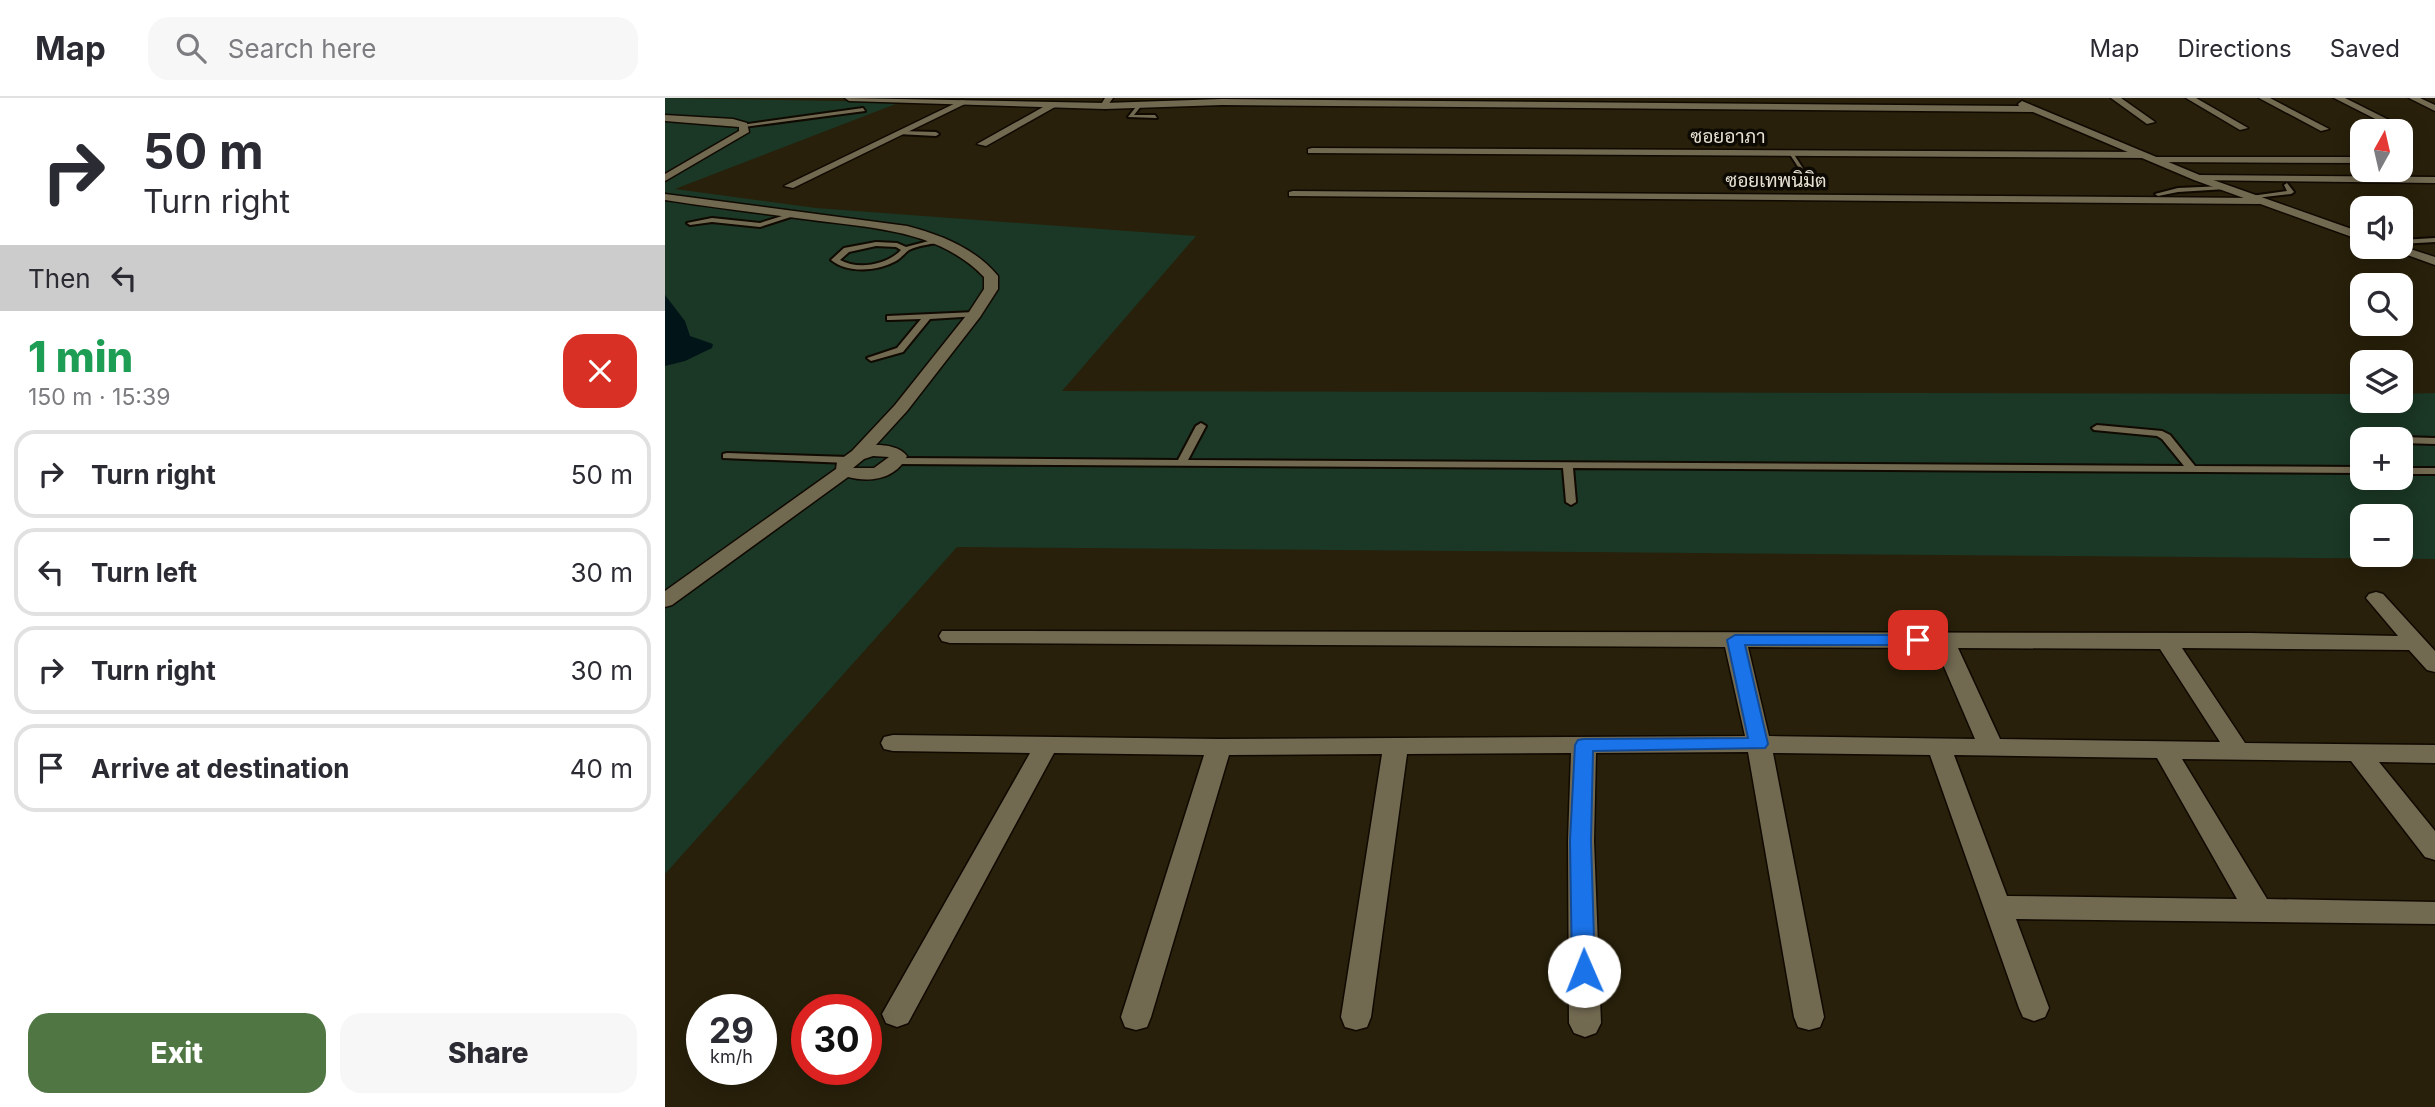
<!DOCTYPE html>
<html lang="en">
<head>
<meta charset="utf-8">
<style>
	:root { --surface:#fff; --page:#f7f7f7; --text:#2b2b33; --muted:#7c7c81; --line:#e1e1e2; --accent:#4f7643 }
	body { margin:0; font-family:Inter,Sarabun,sans-serif; background:var(--page); color:var(--text); height:100vh; display:flex; flex-direction:column; font-size:26px; white-space:nowrap }
	* { box-sizing:border-box; margin:0 }
	p { font-size:23px; color:var(--muted) }
	.icon { flex:none; width:38px; height:38px; fill:none; stroke:currentColor; stroke-width:2; stroke-linecap:round; stroke-linejoin:round }
	.map { position:relative; flex:1; overflow:hidden }
	.panel { display:flex; flex-direction:column; background:var(--surface); width:665px }
	.panel>* { flex:none }
	.hud { background:#fff; color:var(--text); overflow:hidden }
	.needle { width:46px; rotate:8deg }
	.fabs { position:absolute; left:1685px; top:21px; display:grid; gap:14px }
	.fabs a { display:grid; place-items:center; width:63px; height:63px; border-radius:14px; background:var(--surface); box-shadow:0 4px 18px #0003; font-size:35px }
	.speed { position:absolute; left:21px; top:896px; display:flex; gap:14px; font-size:35px; font-weight:700; text-align:center }
	.speed>* { display:grid; place-content:center; width:91px; height:91px; border-radius:50%; background:var(--surface); box-shadow:0 4px 18px #0003; line-height:1 }
	.speed small { font-size:18px; font-weight:400 }
	.speed .limit { border:10px solid #d22; background:#fff; color:#111 }
	.pin { position:absolute; display:grid; place-items:center; width:60px; height:60px; color:#fff; margin:-30px; border-radius:14px; box-shadow:0 4px 10px #0006 }
	.me { position:absolute; width:77px; margin:-38px; rotate:359deg; stroke-linejoin:round; filter:drop-shadow(0 0 5px #0008) }
	.turn { display:flex; align-items:center; gap:24px; height:147px; padding:0 28px; font-size:32px }
	.turn .icon { width:91px; height:91px; stroke-width:2.5 }
	.turn b { display:block; font-size:49px; line-height:60px }
	.then { display:flex; align-items:center; height:66px; padding:0 28px; background:#0003; gap:14px; font-size:26px }
	.round { display:grid; place-items:center; flex:none; width:74px; height:74px; border-radius:21px; background:var(--page) }
	.headline { display:flex; align-items:center; justify-content:space-between; height:119px; padding:0 28px }
	h1 { font-size:42px; font-weight:800; line-height:52px; color:#1e9e55 }
	.cta { display:flex; gap:14px; margin-top:auto; padding:14px 28px }
	.cta a { flex:1; height:80px; border-radius:21px; background:var(--accent); color:#fff; font-size:28px; font-weight:800; line-height:80px; text-align:center }
	.cta a+a { background:var(--page); color:var(--text) }
	ul { padding:0; list-style:none }
	li { display:flex; align-items:center; gap:21px; height:88px; margin:0 14px 10px; padding:0 14px; border:4px solid var(--line); border-radius:21px }
	li div { flex:1 }
	li b { display:block; font-size:26px }
	li em { font-style:normal }
	header { display:flex; align-items:center; gap:42px; box-sizing:border-box; height:98px; padding:0 35px; background:var(--surface); border-bottom:2px solid var(--line) }
	header strong { font-size:33px }
	nav { display:flex; gap:38px; margin-inline-start:auto; font-size:24px }
	.search { width:490px; height:63px; background:var(--page); display:flex; align-items:center; gap:18px; box-sizing:border-box; padding:0 24px; border-radius:21px; color:var(--muted); font-size:26px }
	main { display:flex; flex:1; min-height:0 }
	.map>svg:first-child { display:block }
</style>
</head>
<body>
<header>
<strong>Map</strong>
<div class="search"><svg class="icon" aria-label="search" viewBox="0 0 24 24"><circle cx="10" cy="10" r="6"/><path d="M15 15l6 6"/></svg>Search here</div>
<nav><a>Map</a><a>Directions</a><a>Saved</a></nav>
</header>
<main>
<section class="panel">
<div class="hud">
<div class="turn"><svg class="icon" aria-label="right" viewBox="0 0 24 24"><path d="M7 20v-9h11M14 6l5 5-5 5"/></svg><div><b>50 m</b>Turn right</div></div>
<div class="then">Then<svg class="icon" aria-label="left" viewBox="0 0 24 24"><path d="M17 20v-9H6M10 6l-5 5 5 5"/></svg></div>
</div>
<div class="headline"><div><h1>1 min</h1><p>150 m · 15:39</p></div><a class="round" style="background:#d93025;color:#fff"><svg class="icon" aria-label="close" viewBox="0 0 24 24"><path d="M6 6l12 12M18 6L6 18"/></svg></a></div>
<ul>
<li><svg class="icon" aria-label="right" viewBox="0 0 24 24"><path d="M7 20v-9h11M14 6l5 5-5 5"/></svg><div><b>Turn right</b></div><em>50 m</em></li>
<li><svg class="icon" aria-label="left" viewBox="0 0 24 24"><path d="M17 20v-9H6M10 6l-5 5 5 5"/></svg><div><b>Turn left</b></div><em>30 m</em></li>
<li><svg class="icon" aria-label="right" viewBox="0 0 24 24"><path d="M7 20v-9h11M14 6l5 5-5 5"/></svg><div><b>Turn right</b></div><em>30 m</em></li>
<li><svg class="icon" aria-label="arrive" viewBox="0 0 24 24"><path d="M6 21V4h12l-3 4 3 4H6"/></svg><div><b>Arrive at destination</b></div><em>40 m</em></li>
</ul>
<div class="cta"><a>Exit</a><a>Share</a></div>
</section>
<div class="map">
<svg width="1770" height="1009" viewBox="0 0 1770 1009">
	<rect width="100%" height="100%" fill="#28200a"/>
	<path fill="#1b3725" fill-rule="evenodd" d="M0,0l236,4 -226,87 141,19 380,28 -134,155 1300,3 1,7h38v-7l34,-1v166l-1478,-12 -292,327zM1698,341h38v39h-38zM1698,418h38v39h-38z"/>
	<polygon fill="#011519" points="0,197 20,223 25,238 48,246 47,250 20,263 0,268"/>
	<g fill="none" stroke-linecap="round" stroke-linejoin="round">
		<g stroke="#100900" stroke-width="4">
			<g id="lane">
				<polygon points="474,5 477,7 469,17 490,17 492,20 463,19"/>
				<polygon points="198,10 200,13 79,29 76,27"/>
				<polygon points="235,33 271,34 274,36 271,38 233,36"/>
				<polygon points="1124,55 1128,55 1141,75 1137,75"/>
				<polygon points="1622,85 1629,94 1626,96 1582,101 1579,99 1622,93 1619,87"/>
				<polygon points="1559,88 1562,90 1561,91 1513,94 1493,98 1490,96 1513,90"/>
				<polygon points="130,114 133,116 132,117 95,129 47,124 25,127 22,125 47,120 95,125"/>
				<path d="M275,140h3v4c-11,2 -24,3 -34,8 -4,3 -8,8 -13,11 -18,10 -48,13 -65,-1l13,-12 32,-6 21,1 9,4zM211,148l20,1 5,3c-14,15 -43,20 -61,10l9,-8z"/>
				<polygon points="1770,140 1770,144 1736,146 1736,142"/>
				<polygon points="310,214 313,214 313,218 265,221 238,254 206,263 202,260 232,250 256,221 225,222 222,222 222,218"/>
				<polygon points="536,325 541,328 523,362 1519,368 1497,341 1492,338 1429,332 1427,330 1432,327 1497,333 1505,337 1530,368 1698,369 1698,375 908,370 911,404 906,407 901,404 898,370 232,366 227,363 232,360 513,362 531,328"/>
				<polygon points="1736,339 1770,340 1770,346 1736,345 1736,341 1732,341"/>
				<polygon points="62,355 183,359 188,362 183,365 58,360 58,356"/>
				<rect x="1736" y="370" width="34" height="6"/>
			</g>
		</g>
		<g stroke="#100900" stroke-width="3">
			<g id="street">
				<polygon points="440,0 448,0 440,11 435,8"/>
				<polygon points="1446,0 1456,0 1490,24 1482,26"/>
				<polygon points="1521,0 1531,0 1583,30 1575,32"/>
				<polygon points="1594,0 1605,0 1664,31 1656,33"/>
				<polygon points="1669,0 1680,0 1742,31 1734,33"/>
				<polygon points="1744,0 1755,0 1770,7 1770,13"/>
				<polygon points="297,2 304,4 128,90 119,88"/>
				<polygon points="387,4 392,7 390,9 321,48 312,46"/>
				<polygon points="0,17 68,21 82,25 84,34 0,83 0,76 74,33 74,29 0,23"/>
				<polygon points="647,50 1478,54 1483,57 1478,60 643,55 643,51"/>
				<polygon points="1490,59 1698,59 1698,65 1486,64 1486,60"/>
				<polygon points="1533,77 1770,79 1770,85 1529,82 1528,80"/>
				<polygon points="628,93 1594,100 1600,103 1594,106 624,98 624,94"/>
				<path d="M0,96l242,32c34,9 68,22 91,50v13l-18,28 -73,94 -31,34c11,0 24,2 31,11 -11,23 -37,27 -59,21l-176,128 -7,2v-16l171,-122 1,-7 15,-11 43,-46 74,-93 15,-23v-12c-47,-49 -117,-49 -180,-58 -46,-6 -93,-12 -139,-19zM208,358l16,1 -15,11h-21l11,-9z"/>
				<path d="M1711,494l7,2 52,57v21l-8,-2 -18,-20 -227,-2 63,95 190,2v18l-56,-1 56,69v29l-10,-3 -74,-96 -169,-2 85,140 168,3v22l-419,-5 33,89 -4,9 -11,4 -11,-4 -4,-9 -89,-253 -157,-2 51,264 -4,10 -11,3 -11,-3 -4,-10 -46,-265 -152,1 -2,88 7,182 -5,10 -11,4 -11,-4 -5,-10 -1,-182 3,-88 -164,1 -36,263 -4,10 -11,3 -11,-3 -4,-10 41,-263 -153,1 -78,262 -4,10 -11,3 -11,-3 -4,-10 83,-262 -150,-2 -146,270 -11,4 -11,-4 -4,-9 148,-261 -137,-2 -9,-2 -3,-6 3,-6 9,-2 326,4 526,-3 -20,-89 -775,-4 -8,-2 -3,-5 3,-5 1308,2 148,3 -32,-38 3,-4zM1083,549l188,1 39,91 -206,-3zM1293,550l202,1 60,93 -220,-3zM1289,657l203,3 80,141 -230,-3z"/>
			</g>
		</g>
		<g stroke="#100900" stroke-width="3">
			<g id="secondary">
				<polygon points="180,0 440,5 557,1 1354,8 1353,6 1357,3 1537,78 1698,135 1698,143 1529,82 1368,14 557,7 440,11 184,3"/>
				<polygon points="1736,148 1770,159 1770,167 1720,149"/>
			</g>
		</g>
		<use href="#lane" fill="#726951" fill-rule="evenodd"/>
		<use href="#street" fill="#726951" fill-rule="evenodd"/>
		<use href="#secondary" fill="#726951" fill-rule="evenodd"/>
	</g>
	<polygon fill="#1a73e8" stroke="#114b97" stroke-width="2" points="1070,537 1253,537 1261,542 1253,547 1080,547 1103,646 1100,650 928,653 926,743 930,873 927,880 919,882 911,880 907,873 905,743 910,647 913,642 919,641 1083,640 1062,542"/>
	<g text-anchor="middle" stroke-width="7" stroke-linejoin="round" paint-order="stroke">
		<g font-size="19" fill="#e7e1d4" stroke="#0d0a03">
			<text x="1063" y="45">ซอยอาภา</text>
			<text x="1111" y="89">ซอยเทพนิมิต</text>
		</g>
	</g>
</svg>
<div class="fabs">
<a><svg class="needle" viewBox="-14 -14 28 28"><path d="M0-13l5 13h-10z" fill="#e53935"/><path d="M0 13l5-13h-10z" fill="#7c7c81"/></svg></a>
<a><svg class="icon" aria-label="sound" viewBox="0 0 24 24"><path d="M4 9h4l5-4v14l-5-4H4zM17 9q2 3 0 6"/></svg></a>
<a><svg class="icon" aria-label="search" viewBox="0 0 24 24"><circle cx="10" cy="10" r="6"/><path d="M15 15l6 6"/></svg></a>
<a><svg class="icon" aria-label="layers" viewBox="0 0 24 24"><path d="M12 4l9 5-9 5-9-5zM3 14l9 5 9-5"/></svg></a>
<a>+</a>
<a>−</a>
</div>
<div class="speed"><div>29<small>km/h</small></div><div class="limit">30</div></div>
<div class="pin" style="left:1253px;top:542px;background:#d93025"><svg class="icon" aria-label="arrive" viewBox="0 0 24 24"><path d="M6 21V4h12l-3 4 3 4H6"/></svg></div>
<svg class="me" style="left:919px;top:873px" viewBox="-20 -20 40 40"><circle r="19" fill="#fff"/><path d="M0-13L10 11 0 6-10 11z" fill="#1a73e8"/></svg>
</div>
</main>
</body>
</html>
